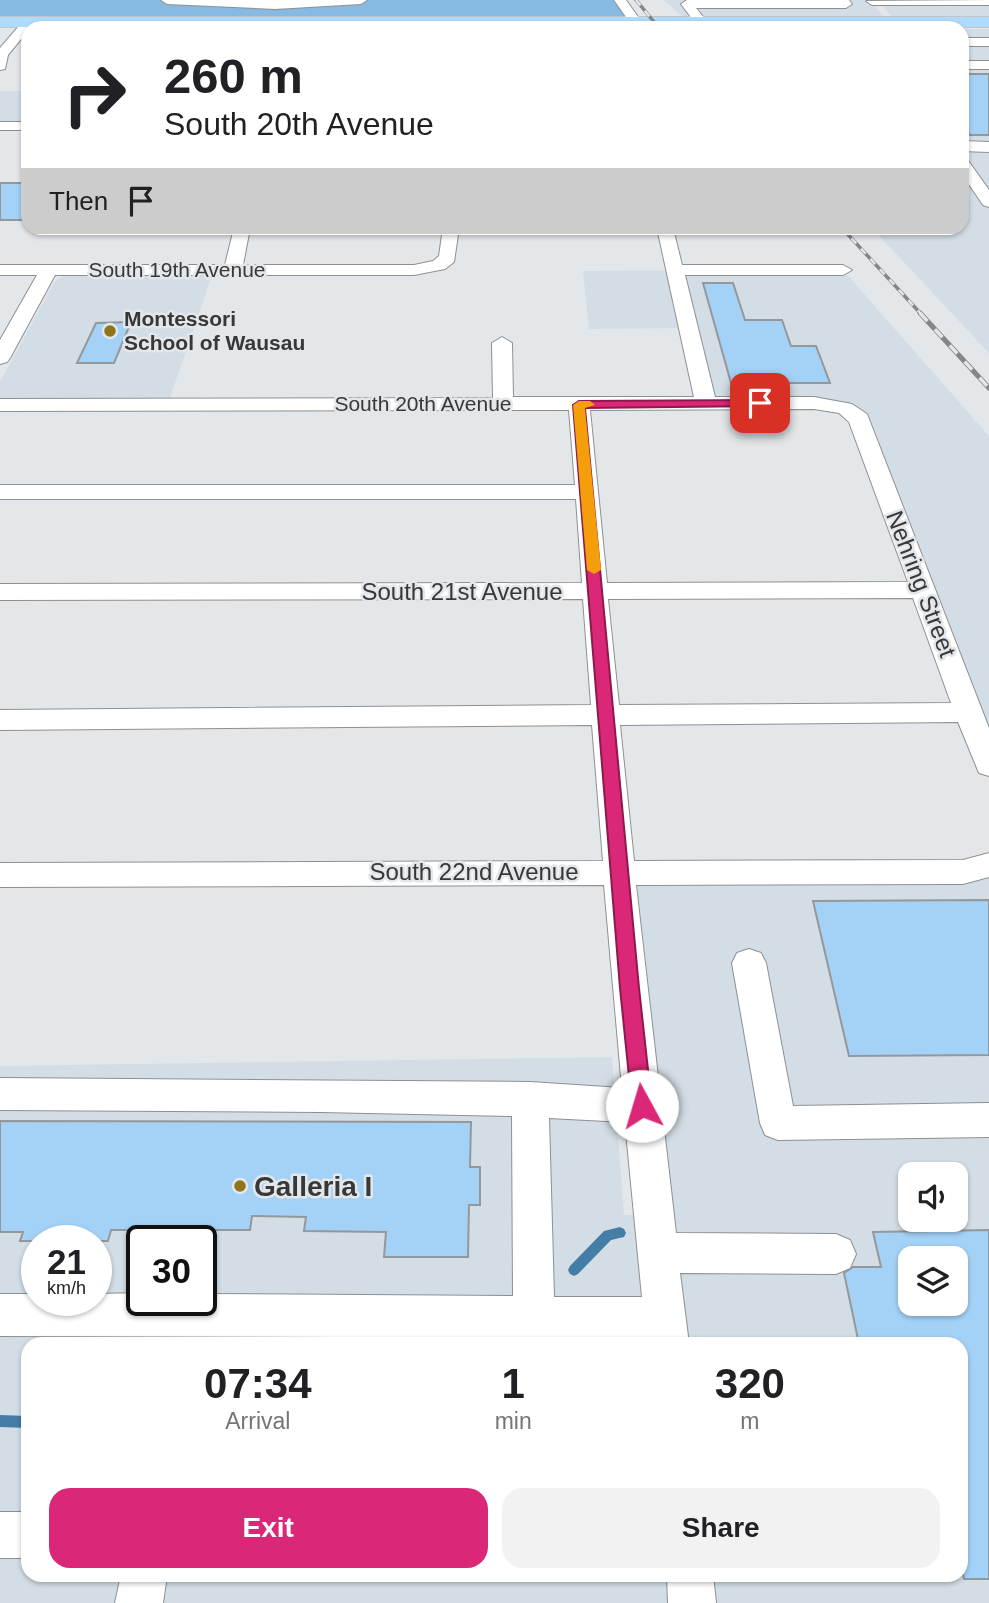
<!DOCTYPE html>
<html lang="en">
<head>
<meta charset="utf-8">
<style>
	:root { --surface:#fff; --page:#f2f2f2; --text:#202124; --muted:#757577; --accent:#db2777 }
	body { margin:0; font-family:Helvetica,sans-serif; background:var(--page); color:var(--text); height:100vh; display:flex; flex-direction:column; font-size:26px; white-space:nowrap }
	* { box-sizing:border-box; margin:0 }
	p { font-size:23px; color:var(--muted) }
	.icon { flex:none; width:38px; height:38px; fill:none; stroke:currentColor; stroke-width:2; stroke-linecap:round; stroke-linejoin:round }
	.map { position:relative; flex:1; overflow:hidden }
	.sheet { position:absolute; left:21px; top:1337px; width:947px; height:245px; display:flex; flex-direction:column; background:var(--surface); border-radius:21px; box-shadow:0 2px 5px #0004 }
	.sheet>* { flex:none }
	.banner { position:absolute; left:21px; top:21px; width:948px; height:214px; border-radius:21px; box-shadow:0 2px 5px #0004; background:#fff; color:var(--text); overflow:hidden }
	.controls { position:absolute; left:898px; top:1162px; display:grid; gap:14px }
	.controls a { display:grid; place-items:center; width:70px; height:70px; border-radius:14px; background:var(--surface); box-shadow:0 2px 5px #0004; font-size:35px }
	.speed { position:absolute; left:21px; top:1225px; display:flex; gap:14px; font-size:35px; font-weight:700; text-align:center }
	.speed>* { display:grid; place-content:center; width:91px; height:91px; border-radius:50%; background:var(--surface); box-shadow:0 2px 5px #0004; line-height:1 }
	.speed small { font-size:18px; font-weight:400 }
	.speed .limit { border:4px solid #111; border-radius:10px; background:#fff; color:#111 }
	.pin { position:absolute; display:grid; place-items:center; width:60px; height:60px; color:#fff; margin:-30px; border-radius:14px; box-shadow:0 4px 10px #0006 }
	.me { position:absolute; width:77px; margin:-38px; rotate:354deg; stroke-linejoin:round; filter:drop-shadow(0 0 5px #0008) }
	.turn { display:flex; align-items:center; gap:24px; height:147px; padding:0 28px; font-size:32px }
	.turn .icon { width:91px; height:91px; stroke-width:2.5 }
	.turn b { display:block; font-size:49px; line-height:60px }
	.then { display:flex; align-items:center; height:66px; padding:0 28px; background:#0003; gap:14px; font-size:26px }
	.eta { display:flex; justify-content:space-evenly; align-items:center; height:119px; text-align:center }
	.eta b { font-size:42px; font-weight:700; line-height:49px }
	.action { display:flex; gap:14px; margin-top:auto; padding:14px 28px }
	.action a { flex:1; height:80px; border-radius:21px; background:var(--accent); color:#fff; font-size:28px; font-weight:700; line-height:80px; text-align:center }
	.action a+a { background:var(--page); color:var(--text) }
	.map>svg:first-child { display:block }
</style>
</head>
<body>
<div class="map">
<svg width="989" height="1603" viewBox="0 0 989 1603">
	<rect width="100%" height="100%" fill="#e4e7ea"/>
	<g fill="#d3dde5" fill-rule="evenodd">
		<polygon points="664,0 871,0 887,22 687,21"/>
		<polygon points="879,0 989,0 989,19 898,19 890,15"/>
		<polygon points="963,29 989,29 989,353 872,228 962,228"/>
		<rect x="0" y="91" width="28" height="34"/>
		<polygon points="843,270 989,436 989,766 845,408 706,404 689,328 589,329 583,271"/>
		<polygon points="74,275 212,275 170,398 0,398 0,382 55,281 64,276"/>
		<path d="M989,865v738h-989v-537l612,-9 12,158h29l-33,-344zM910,1174h46v46h-46zM37,1241h59v59h-59zM142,1241h59v59h-59zM910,1258h46v46h-46zM28,1344h933v231h-933z"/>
	</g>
	<polygon fill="#87bae2" points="0,0 618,0 636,19 0,19"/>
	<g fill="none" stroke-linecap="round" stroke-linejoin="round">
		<g fill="#447da6" fill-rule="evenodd">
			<polygon points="620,1227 624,1229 626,1233 624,1237 611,1240 578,1274 574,1276 570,1274 568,1270 570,1266 604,1231"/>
			<polygon points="0,1415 28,1416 28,1428 0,1427"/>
		</g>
	</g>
	<g fill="#a4d2f7" stroke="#95989b" stroke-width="2" fill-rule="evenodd">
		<polygon points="962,74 989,74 989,135 970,135 962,124"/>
		<rect x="0" y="183" width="28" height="37"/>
		<polygon points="703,283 733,283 745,320 782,320 791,346 816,346 830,383 731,383"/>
		<polygon points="131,322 114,363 77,363 96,323"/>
		<polygon points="989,900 989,1055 849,1056 813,901"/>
		<polygon points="0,1121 471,1122 470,1167 480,1167 480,1205 469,1205 468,1257 384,1257 386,1232 304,1231 306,1217 252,1216 250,1230 111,1230 108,1241 20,1241 23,1232 0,1232"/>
		<path d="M989,1230v349h-25l-3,-15v-220h-102l-15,-71 9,-6h28l-8,-35zM910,1258h46v46h-46z"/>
	</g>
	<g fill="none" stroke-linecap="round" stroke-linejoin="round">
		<g stroke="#8d9093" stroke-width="2">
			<g id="minor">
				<polygon points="161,0 367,0 361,4 275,9 167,4"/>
				<polygon points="614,0 626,0 641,21 639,24 631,24"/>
				<polygon points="687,0 849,0 852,4 846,8 696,8 712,28 699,28 681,4"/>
				<polygon points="989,0 989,5 872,5 866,1"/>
				<polygon points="29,18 35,22 8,55 5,69 0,70 0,48 25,19"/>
				<rect x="962" y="38" width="27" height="8"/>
				<rect x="962" y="61" width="27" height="8"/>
				<rect x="0" y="122" width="28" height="8"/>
				<polygon points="962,141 989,142 989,152 962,151"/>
				<polygon points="962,157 967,159 989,190 989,207 983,205 962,174"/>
				<polygon points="234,228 250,228 243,265 414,265 433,261 439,256 443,228 459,228 454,262 445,269 414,275 55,275 10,358 7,362 0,364 0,340 37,275 0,275 0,265 225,265"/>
				<path d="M657,228h16l9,37h161l9,5 -9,5h-158l30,122h99l38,7 15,10 122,314v48l-10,-3 -21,-51 -338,3 14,136 329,-1 26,-7v24l-26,7 -327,1 40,348 160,1 14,6 6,14 -6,14 -14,6 -156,-1 9,71h-42v-6l-647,-2v-42h37v6h59v-6l46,-1v7h59v-6l312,2 -1,-180 -191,-4 -321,-2v-32l530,4 92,6 -18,-203 -604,2v-24l603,-2 -11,-136 -592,5v-20l591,-5 -8,-106 -583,1v-16l582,-1 -6,-84h-576v-14h575l-6,-75 -569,1v-12l493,-1 -1,-55 10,-6 10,6 1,54h181zM814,409l25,4 10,9 59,160 -301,1 -17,-173zM913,598l38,105 -332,2 -11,-106zM549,1118l76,4 17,175h-88z"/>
				<polygon points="749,949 761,953 766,963 793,1106 989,1103 989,1137 778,1140 765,1135 760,1123 732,963 737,953"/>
				<rect x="0" y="1512" width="28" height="46"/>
				<polygon points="121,1575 167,1575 163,1603 115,1603"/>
				<polygon points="667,1575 713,1575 716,1603 668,1603"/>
			</g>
		</g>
		<g stroke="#c3c3c4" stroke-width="2">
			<rect id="major" x="0" y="17" width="989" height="10"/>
		</g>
		<use href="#minor" fill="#fff" fill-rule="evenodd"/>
		<use href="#major" fill="#afdcfe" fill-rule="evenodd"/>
		<g stroke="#858688" stroke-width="3.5">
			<g id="rail-far1">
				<polyline points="636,0 659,28"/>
				<polyline points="842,228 922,315"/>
			</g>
		</g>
		<g stroke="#858688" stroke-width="5">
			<polyline id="rail" points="920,313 989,388"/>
		</g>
		<use href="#rail-far1" stroke="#e4e7ea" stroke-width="2.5" stroke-dasharray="7" stroke-linecap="butt"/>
		<use href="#rail" stroke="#e4e7ea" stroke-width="3.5" stroke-dasharray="11" stroke-linecap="butt"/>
	</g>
	<polygon fill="#db2777" stroke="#8e194d" stroke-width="2" points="760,400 765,403 764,406 585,408 639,988 652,1106 649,1112 642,1115 635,1112 632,1106 620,988 573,405 579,401"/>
	<polygon fill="#f59e0b" points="579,401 590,401 595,405 585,408 601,570 594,574 587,570 573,405"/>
	<g fill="#8e751a" stroke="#e4e7ea" stroke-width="2.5">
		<circle cx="110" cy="331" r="7"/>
		<circle cx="240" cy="1186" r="7"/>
	</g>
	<g text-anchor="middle" stroke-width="5" stroke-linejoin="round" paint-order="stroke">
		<g font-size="21" fill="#373839" stroke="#e4e7ea">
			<text x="177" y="277">South 19th Avenue</text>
			<text x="423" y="411">South 20th Avenue</text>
		</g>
		<g font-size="21" font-weight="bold" fill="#373839" stroke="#e4e7ea" text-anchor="start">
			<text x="124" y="326">Montessori<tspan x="124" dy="24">School of Wausau</tspan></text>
		</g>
		<g font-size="24" fill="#373839" stroke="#e4e7ea">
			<text transform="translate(921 584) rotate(69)" y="8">Nehring Street</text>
			<text x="462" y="600">South 21st Avenue</text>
			<text x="474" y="880">South 22nd Avenue</text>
		</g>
		<g font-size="28" font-weight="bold" fill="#373839" stroke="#e4e7ea" text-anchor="start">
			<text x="254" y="1196">Galleria I</text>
		</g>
	</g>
</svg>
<div class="controls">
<a><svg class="icon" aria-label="sound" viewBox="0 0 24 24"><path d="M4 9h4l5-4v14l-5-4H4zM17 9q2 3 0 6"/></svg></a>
<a><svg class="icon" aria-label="layers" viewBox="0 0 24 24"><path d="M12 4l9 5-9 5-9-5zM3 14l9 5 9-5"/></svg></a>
</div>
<div class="speed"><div>21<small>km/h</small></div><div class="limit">30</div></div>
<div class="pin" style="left:760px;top:403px;background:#d93025"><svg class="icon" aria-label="arrive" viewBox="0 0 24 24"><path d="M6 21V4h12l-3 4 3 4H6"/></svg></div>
<svg class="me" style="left:642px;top:1106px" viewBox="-20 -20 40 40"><circle r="19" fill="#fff"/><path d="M0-13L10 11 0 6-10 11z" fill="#db2777"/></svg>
<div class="banner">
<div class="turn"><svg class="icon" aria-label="right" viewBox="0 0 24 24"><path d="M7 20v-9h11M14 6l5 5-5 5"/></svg><div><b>260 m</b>South 20th Avenue</div></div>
<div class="then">Then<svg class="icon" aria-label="arrive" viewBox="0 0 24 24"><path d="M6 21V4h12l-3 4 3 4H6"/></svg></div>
</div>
<section class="sheet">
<div class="eta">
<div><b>07:34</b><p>Arrival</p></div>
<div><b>1</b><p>min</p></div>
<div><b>320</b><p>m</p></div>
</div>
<div class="action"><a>Exit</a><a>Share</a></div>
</section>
</div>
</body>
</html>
